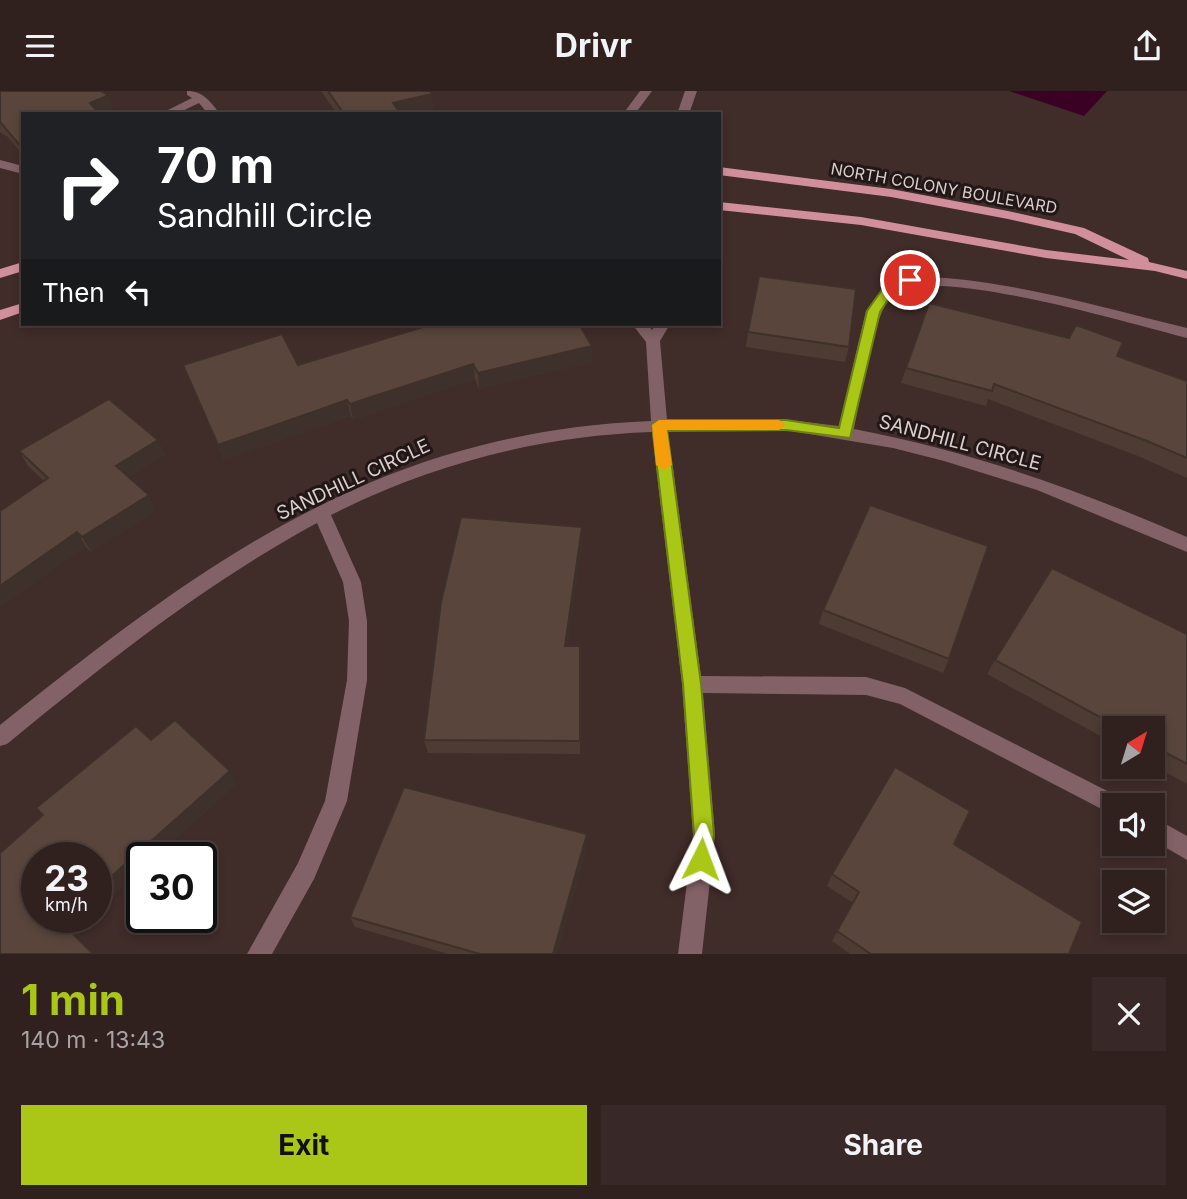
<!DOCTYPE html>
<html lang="en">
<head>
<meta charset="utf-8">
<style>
	:root { --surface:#30211f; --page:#382928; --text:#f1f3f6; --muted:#a8a3a4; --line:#4b3e3d; --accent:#aac718 }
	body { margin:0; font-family:Inter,sans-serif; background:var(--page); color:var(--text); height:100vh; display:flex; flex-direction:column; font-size:26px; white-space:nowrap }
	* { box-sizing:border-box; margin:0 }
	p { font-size:23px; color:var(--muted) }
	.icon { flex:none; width:38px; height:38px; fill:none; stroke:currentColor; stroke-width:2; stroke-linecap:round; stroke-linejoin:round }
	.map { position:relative; height:863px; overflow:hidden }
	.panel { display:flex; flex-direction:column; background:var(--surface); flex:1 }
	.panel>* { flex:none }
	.top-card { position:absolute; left:21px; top:21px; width:700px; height:214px; border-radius:0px; box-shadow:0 4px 10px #0003,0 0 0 2px var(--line); background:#202124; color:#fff; overflow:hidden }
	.needle { width:46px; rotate:38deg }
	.fabs { position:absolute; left:1102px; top:625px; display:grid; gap:14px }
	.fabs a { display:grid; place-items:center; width:63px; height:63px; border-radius:0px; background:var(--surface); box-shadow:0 4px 10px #0003,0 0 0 2px var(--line); font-size:35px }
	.speed { position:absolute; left:21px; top:751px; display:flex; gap:14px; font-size:35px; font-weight:700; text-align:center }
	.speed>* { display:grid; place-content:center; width:91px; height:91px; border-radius:50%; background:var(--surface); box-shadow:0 4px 10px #0003,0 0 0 2px var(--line); line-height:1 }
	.speed small { font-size:18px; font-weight:400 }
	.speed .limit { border:4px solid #111; border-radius:10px; background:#fff; color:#111 }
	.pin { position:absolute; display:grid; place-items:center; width:60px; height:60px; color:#fff; margin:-30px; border:4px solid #fff; border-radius:50%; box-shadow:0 2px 7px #0007 }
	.me { position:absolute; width:77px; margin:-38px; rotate:3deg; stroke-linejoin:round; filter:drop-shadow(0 0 5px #0008) }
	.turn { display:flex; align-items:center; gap:24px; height:147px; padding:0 21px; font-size:32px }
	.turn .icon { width:91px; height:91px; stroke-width:2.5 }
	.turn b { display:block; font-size:49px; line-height:60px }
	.then { display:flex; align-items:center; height:66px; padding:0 21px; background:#0003; gap:14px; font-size:26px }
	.round { display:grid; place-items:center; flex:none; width:74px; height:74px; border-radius:0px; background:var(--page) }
	.head { display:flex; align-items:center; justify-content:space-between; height:119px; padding:0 21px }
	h1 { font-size:42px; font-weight:700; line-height:52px; color:var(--accent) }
	.button { display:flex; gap:14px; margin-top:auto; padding:14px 21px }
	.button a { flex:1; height:80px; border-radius:0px; background:var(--accent); color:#111; font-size:28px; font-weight:700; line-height:80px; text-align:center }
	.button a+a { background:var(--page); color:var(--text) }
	header { display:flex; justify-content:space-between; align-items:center; height:91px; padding:0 21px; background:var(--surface); font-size:32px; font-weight:700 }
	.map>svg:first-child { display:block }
</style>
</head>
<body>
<header><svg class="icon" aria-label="menu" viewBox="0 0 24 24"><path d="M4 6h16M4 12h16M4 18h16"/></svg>Drivr<svg class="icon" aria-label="share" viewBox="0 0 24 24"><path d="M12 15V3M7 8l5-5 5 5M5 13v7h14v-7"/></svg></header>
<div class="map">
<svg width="1187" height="863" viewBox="0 0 1187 863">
	<rect width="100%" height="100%" fill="#402c29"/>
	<polygon fill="#3a0125" points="1009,0 1107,0 1084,25"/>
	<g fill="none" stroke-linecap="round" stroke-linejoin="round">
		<g fill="#826167" fill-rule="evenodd">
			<path d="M187,0c16,0 23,10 33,23h-12l-9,-11 -23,11h-16l32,-16 -5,-3z"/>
			<polygon points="640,0 652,0 635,23 623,23"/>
			<polygon points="685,0 697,0 689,23 677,23"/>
			<polygon points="0,69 23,75 23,83 0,77"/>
			<path d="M910,185c94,2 186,30 277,52v10c-51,-13 -253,-73 -292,-45 -22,15 -34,106 -41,136 116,22 225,61 333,108v15l-150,-62 -93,-29 -51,-13 -102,-17 -123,1 33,244 165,1 39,11 218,111 2,6h-10v11l-215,-112 -34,-9 -163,-2 12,142 -13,119h-24l15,-119 -11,-151 -30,-252c-114,4 -220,32 -321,83l30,67 6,39v59l-20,121 -33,78 -42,75h-25l51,-91 27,-62 22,-121 2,-59 -6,-39 -26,-59c-113,61 -211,140 -310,221l-7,2v-21c204,-163 378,-293 651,-304l-5,-79 -14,-18h15l5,6 4,-6h14l-10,17 7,79 114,-1 58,7 27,-115 18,-24z"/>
			<polygon points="1153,726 1187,745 1187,769 1153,749"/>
		</g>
		<g fill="#d18f9b" fill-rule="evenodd">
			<polygon points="719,76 891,98 1008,120 1084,137 1148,167 1149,171 1187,180 1187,188 1155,180 1046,167 861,134 719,119 719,111 861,126 1046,159 1129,169 1075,143 1008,128 891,106 719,84"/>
			<polygon points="23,171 23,180 0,187 0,178"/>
			<polygon points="23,212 23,221 0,229 0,219"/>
		</g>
	</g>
	<g fill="#4d3b34">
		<polygon points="0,0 114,18 23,23 23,64 8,46 0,41"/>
		<polygon points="321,0 430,0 434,17 410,23 337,23"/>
		<polygon points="748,241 849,256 845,271 746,256"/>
		<polygon points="592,255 592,271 479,298 475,288 353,329 351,325 224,369 183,274 298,274"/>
		<polygon points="1117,265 1187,290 1187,387 1138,365 988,308 986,315 901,292 906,277"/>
		<polygon points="158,349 165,364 129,386 156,419 91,461 86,456 44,390 28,375 19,360"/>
		<polygon points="582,451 567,555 580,555 580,663 428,662 424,649"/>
		<polygon points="823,519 949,568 943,582 819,533"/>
		<polygon points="1187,543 1187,693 1153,674 1153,637 1115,637 1115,653 987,583 995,569"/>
		<polygon points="587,743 587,755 557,863 448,863 355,836 350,826"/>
		<polygon points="954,753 1069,863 850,863 832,850 853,812 827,795 832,783"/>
	</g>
	<g fill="#3e302a">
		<polygon points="432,3 434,17 410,23 394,23 393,12"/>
		<polygon points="109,4 114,18 105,23 94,23 90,12"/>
		<polygon points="592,255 592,271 479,298 478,282"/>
		<polygon points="473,273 475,288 353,329 350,313"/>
		<polygon points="347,309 351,325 224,369 218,354"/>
		<polygon points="158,349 165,364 124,390 116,375"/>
		<polygon points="149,404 156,419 91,461 82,446"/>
		<polygon points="582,436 582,451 565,569 565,555"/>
		<polygon points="77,441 86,456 0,517 0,495"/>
		<polygon points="230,680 238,693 156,766 142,766 142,779 96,820 96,799"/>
		<polygon points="587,743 587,755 557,863 553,863"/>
		<polygon points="66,826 90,826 73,841 94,863 93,863 61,831"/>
	</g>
	<g fill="#59453c" stroke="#3e302a" stroke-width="2">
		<polygon points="0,0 101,0 109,4 90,12 100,23 23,23 23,58 0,31"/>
		<polygon points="328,0 430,0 432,3 393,12 400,22 396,23 344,23"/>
		<polygon points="759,185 856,198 849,256 748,241"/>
		<polygon points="929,212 1069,247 1076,234 1123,251 1117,265 1187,290 1187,367 1147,350 994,293 992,300 906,277"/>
		<polygon points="433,233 579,233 592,255 478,282 473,273 350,313 347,309 218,354 183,274 282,243 298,274"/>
		<polygon points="109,308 158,349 116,375 149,404 82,446 77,441 0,495 0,420 48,387 19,360"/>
		<polygon points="870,414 988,455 949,568 823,519"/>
		<polygon points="461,426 582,436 565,555 580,555 580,650 424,649 441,511"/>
		<polygon points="1052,477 1187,543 1187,673 1153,655 1153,637 1120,637 995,569"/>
		<polygon points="175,629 230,680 96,799 96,766 37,766 37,826 66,826 61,831 93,863 0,863 0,762 43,724 36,717 136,635 151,649"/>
		<polygon points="895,676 970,720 954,753 1082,831 1069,863 871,863 837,840 859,801 832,783"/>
		<polygon points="404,696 587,743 553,863 480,863 350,826"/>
	</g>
	<polygon fill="#aac718" stroke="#6e8110" stroke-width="2" points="910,185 915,186 915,192 893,201 880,221 850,347 786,339 667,339 701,593 714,744 709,775 701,778 694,775 691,768 694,744 683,593 652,334 659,329 786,329 839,337 867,220 884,196"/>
	<polygon fill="#f59e0b" points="659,329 779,329 786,334 779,339 667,339 672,374 664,379 656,374 652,334"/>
	<g text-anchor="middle" stroke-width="6" stroke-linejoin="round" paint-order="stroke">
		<g font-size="16" fill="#dbcecc" stroke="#201716">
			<text transform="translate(944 97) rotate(10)" y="6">NORTH COLONY BOULEVARD</text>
		</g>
		<g font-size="19" fill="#dbcecc" stroke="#201716">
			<text transform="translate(960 351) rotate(15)" y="7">SANDHILL CIRCLE</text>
			<text transform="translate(353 388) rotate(-25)" y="7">SANDHILL CIRCLE</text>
		</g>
	</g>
</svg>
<div class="fabs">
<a><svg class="needle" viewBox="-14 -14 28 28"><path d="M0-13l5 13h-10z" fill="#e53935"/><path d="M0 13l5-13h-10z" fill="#a8a3a4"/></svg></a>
<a><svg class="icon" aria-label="sound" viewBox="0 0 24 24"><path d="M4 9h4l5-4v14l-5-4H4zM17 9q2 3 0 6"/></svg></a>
<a><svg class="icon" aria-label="layers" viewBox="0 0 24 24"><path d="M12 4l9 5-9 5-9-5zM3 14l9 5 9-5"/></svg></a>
</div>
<div class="speed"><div>23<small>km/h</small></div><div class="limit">30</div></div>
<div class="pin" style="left:910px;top:189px;background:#d93025"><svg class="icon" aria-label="arrive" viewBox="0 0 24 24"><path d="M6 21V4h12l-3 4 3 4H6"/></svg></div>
<svg class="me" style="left:701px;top:768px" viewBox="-20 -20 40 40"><path d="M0-17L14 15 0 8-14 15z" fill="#aac718" stroke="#fff" stroke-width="4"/></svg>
<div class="top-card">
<div class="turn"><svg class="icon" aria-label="right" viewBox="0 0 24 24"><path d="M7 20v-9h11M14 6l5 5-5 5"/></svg><div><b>70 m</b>Sandhill Circle</div></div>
<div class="then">Then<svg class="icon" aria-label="left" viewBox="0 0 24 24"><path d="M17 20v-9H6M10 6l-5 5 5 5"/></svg></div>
</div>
</div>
<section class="panel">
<div class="head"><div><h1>1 min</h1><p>140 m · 13:43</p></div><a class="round"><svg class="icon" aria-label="close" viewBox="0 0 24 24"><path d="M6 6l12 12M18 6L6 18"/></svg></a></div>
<div class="button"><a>Exit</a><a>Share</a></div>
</section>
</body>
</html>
